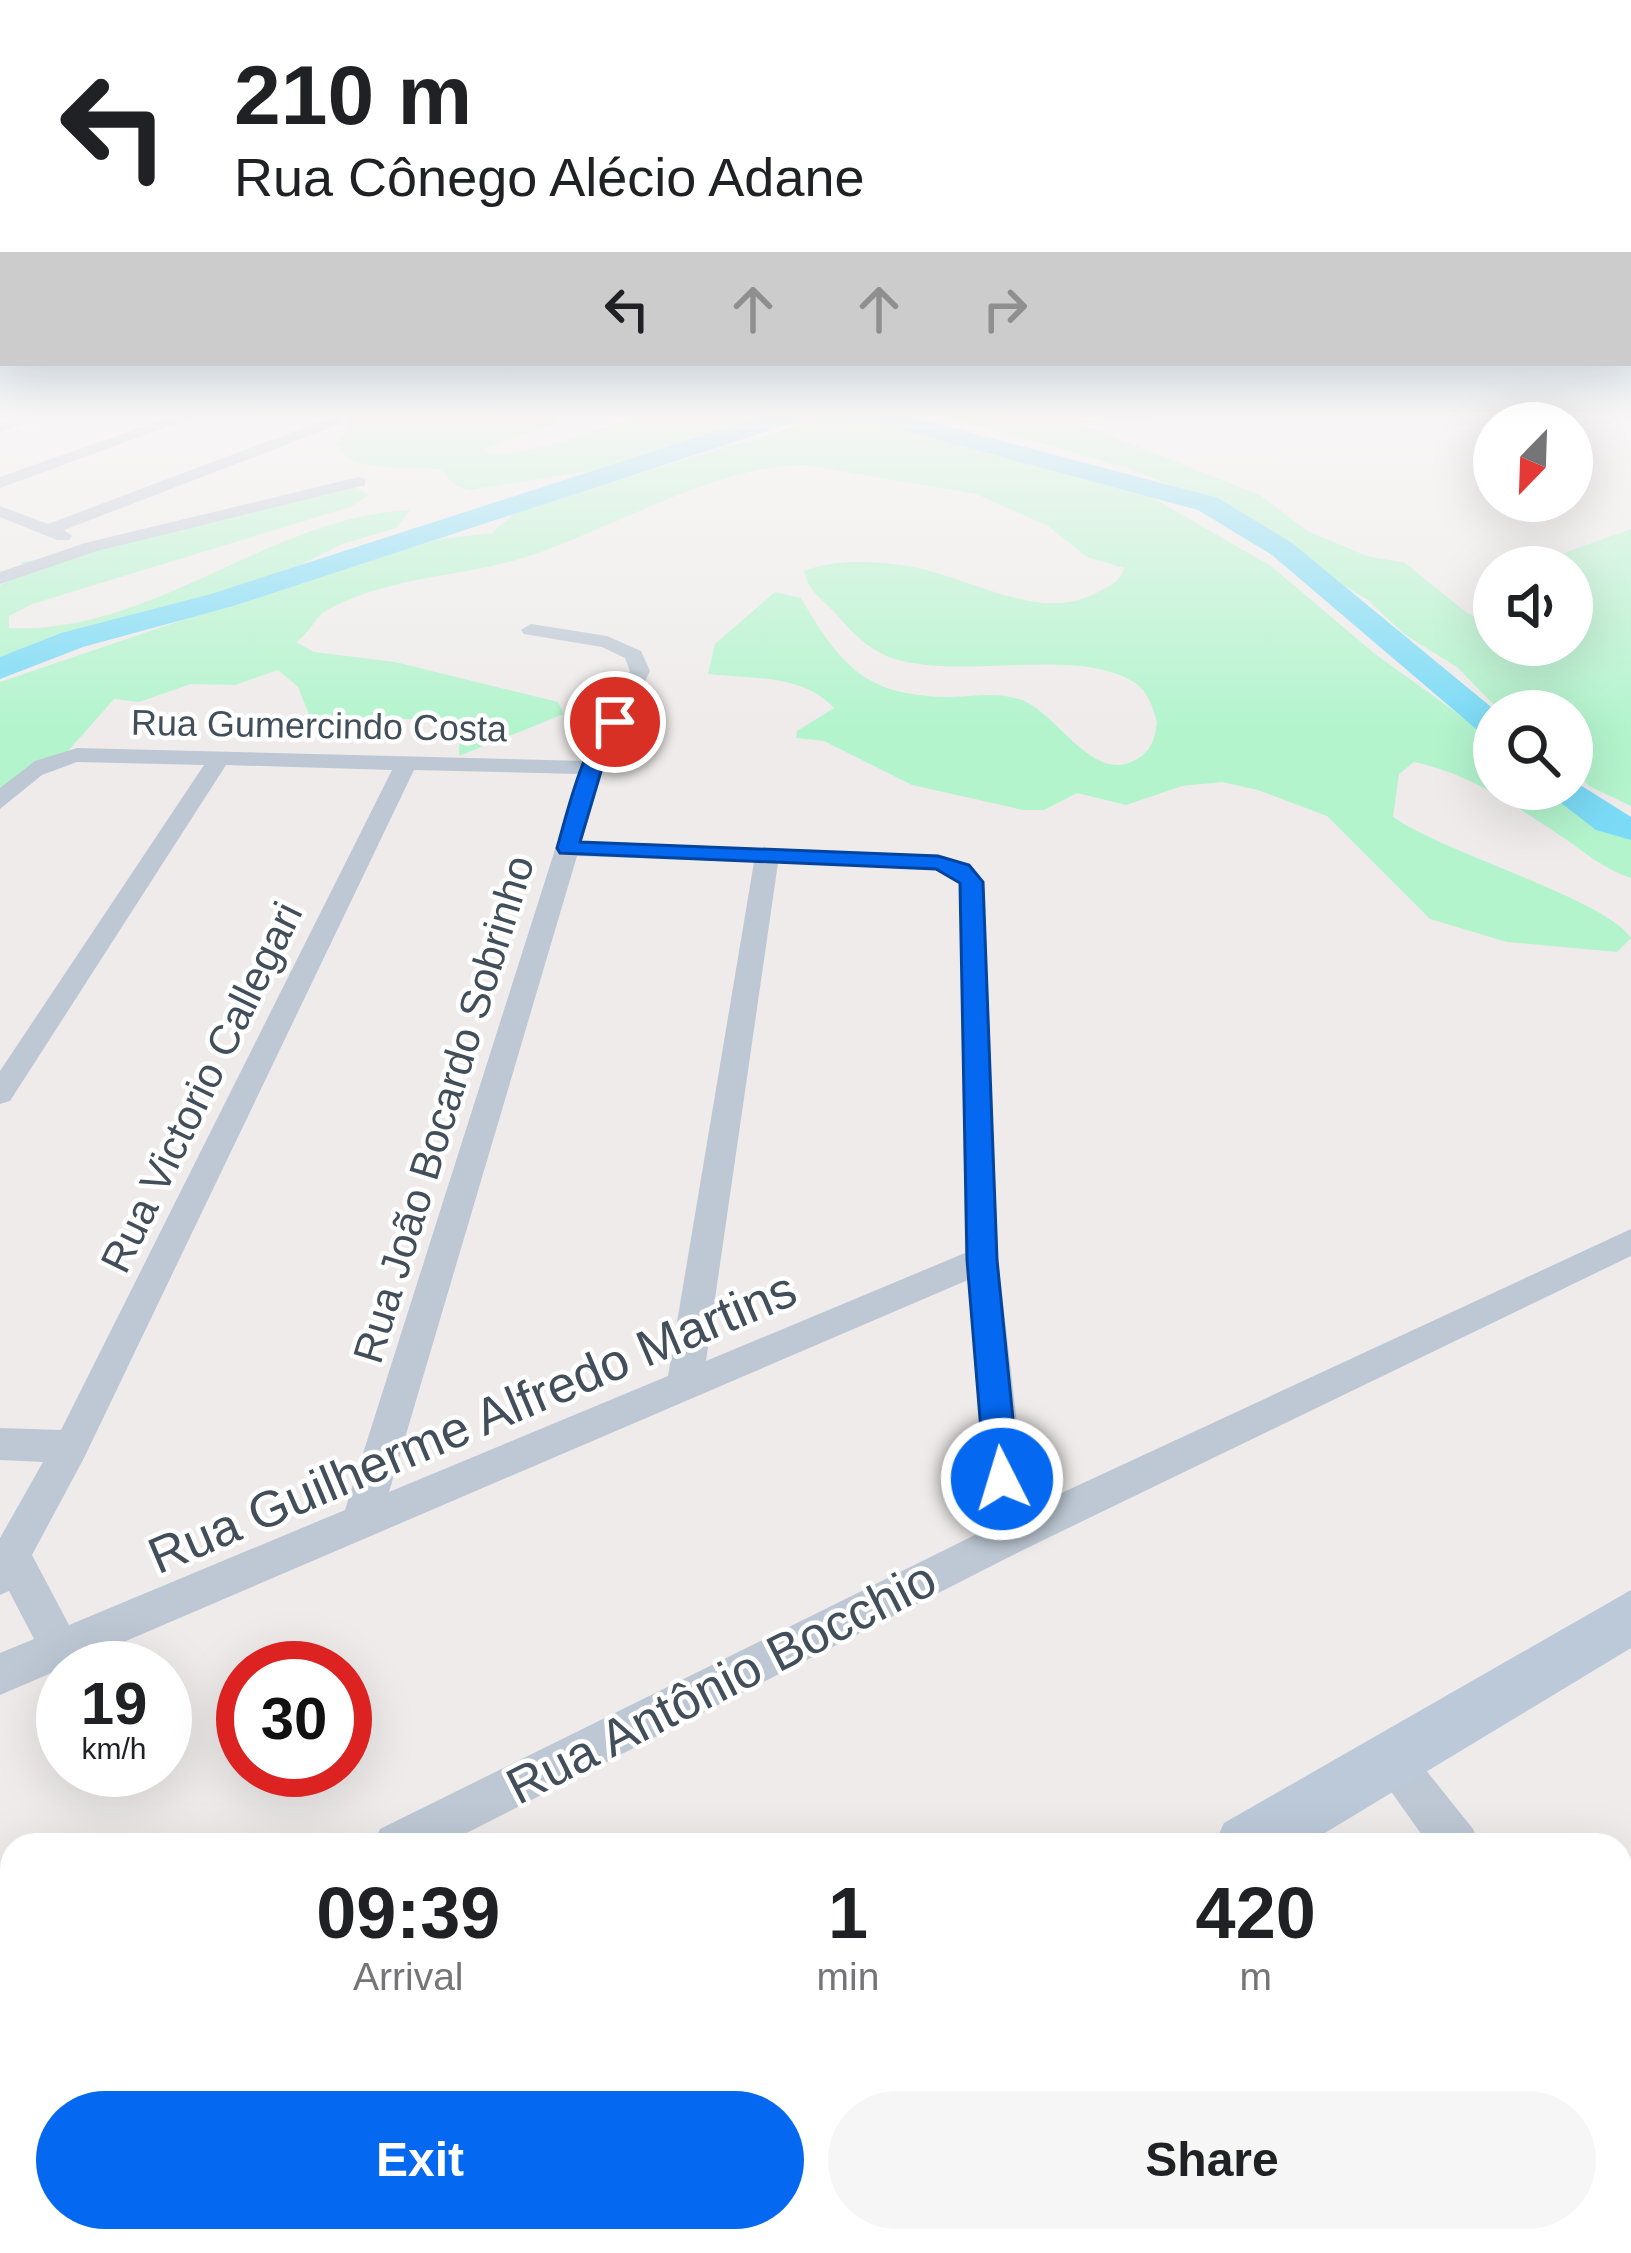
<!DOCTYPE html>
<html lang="en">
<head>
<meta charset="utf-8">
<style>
	:root { --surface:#fff; --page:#f6f6f6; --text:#202124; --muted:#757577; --accent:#0468f1 }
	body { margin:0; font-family:Arial,sans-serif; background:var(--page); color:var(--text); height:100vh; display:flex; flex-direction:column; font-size:45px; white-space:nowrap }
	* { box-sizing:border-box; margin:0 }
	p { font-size:39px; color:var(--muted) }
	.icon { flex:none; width:66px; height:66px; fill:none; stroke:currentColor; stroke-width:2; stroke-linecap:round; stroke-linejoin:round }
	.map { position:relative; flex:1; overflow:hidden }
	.panel { position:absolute; left:0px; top:1833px; width:1632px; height:420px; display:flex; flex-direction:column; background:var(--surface); border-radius:36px 36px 0 0; box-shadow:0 12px 48px #0002 }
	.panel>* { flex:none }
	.banner { position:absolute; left:0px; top:0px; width:1632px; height:366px; box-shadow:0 12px 48px #0002; background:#fff; color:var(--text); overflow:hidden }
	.needle { width:78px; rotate:203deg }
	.fabs { position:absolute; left:1473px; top:402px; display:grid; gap:24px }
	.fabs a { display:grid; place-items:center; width:120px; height:120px; border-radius:50%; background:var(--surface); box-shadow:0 12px 48px #0002; font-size:60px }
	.speed { position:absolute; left:36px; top:1641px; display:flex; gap:24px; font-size:60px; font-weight:700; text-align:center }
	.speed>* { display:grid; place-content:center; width:156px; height:156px; border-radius:50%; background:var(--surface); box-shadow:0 12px 48px #0002; line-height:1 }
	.speed small { font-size:30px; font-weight:400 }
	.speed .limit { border:18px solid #d22; background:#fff; color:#111 }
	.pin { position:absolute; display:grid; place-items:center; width:102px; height:102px; color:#fff; margin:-51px; border:6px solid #fff; border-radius:50%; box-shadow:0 3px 12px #0007 }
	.me { position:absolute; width:132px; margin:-66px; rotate:355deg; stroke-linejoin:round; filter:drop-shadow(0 0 9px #0008) }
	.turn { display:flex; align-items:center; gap:42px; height:252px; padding:0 36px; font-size:54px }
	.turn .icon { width:156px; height:156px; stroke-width:2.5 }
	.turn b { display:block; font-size:84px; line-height:102px }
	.lanes { display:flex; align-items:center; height:114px; padding:0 36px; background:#0003; justify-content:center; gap:60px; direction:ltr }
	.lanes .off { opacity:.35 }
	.eta { display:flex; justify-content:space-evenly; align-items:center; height:204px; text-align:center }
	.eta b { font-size:72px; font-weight:700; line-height:84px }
	.action { display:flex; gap:24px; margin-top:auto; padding:24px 36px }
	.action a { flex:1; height:138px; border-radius:72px; background:var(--accent); color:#fff; font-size:48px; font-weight:700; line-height:138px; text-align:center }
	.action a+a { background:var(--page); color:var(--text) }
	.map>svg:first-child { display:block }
</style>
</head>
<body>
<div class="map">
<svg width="1631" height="2253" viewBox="0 0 1631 2253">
	<rect width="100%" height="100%" fill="#efebeb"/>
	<g fill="#b3f4cd">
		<path d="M553,412l4,6 -7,7 -68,25c32,16 135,-30 172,-38 39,-8 101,0 143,0l-140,48 -188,30 -14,-5 -15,-16c-31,-3 -91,5 -105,-26l11,-10 5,-19z"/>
		<polygon points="932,412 1228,412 1078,423 1260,495 1307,531 1367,556 1405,563 1467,613 1494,626 1494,645 1572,645 1572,567 1546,567 1550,558 1631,529 1631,806 1589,786 1572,768 1572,711 1500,711 1457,667 1404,634 1368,600 1185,491 1131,469"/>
		<path d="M820,419l85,6 104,33 123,28 139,80 104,88 119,86v49h70l67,39v50c-28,-9 -49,-28 -73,-44 -47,-31 -88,-60 -144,-72l-15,12 -6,43c53,37 213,82 238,121l-14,14 -110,-10 -77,-23 -103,-103 -69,-26 -36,-8 -40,4 -56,19 -49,-12 -33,17h-21l-111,-25 -88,-44 -28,-3 1,-7 37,-23c-31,-34 -83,-29 -126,-34l7,-30 60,-52 26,6c41,70 66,99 152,99 22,-1 44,-5 66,2 37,11 73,86 116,61 16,-8 20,-21 22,-38 -4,-14 -9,-31 -22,-39 -56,-37 -171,-3 -240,-24 -25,-8 -43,-26 -59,-45 -14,-16 -27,-21 -32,-43 32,-12 69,-10 103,-5 60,9 133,59 191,26 13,-7 23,-11 26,-24l-37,-11 -39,-31 -72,-32 -169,-29c-87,-2 -198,65 -278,91 -67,22 -137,19 -202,54 -13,8 -17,23 -31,32l18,10 81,10 163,40 6,12 -105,42 1,-28 -9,-8 -141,-3 -12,-30 -20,-17 -43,15 -44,-1 -52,18 -25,-3 -46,52 -36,23 -32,33v-125l291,-99 149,-44 52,-6 26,-23z"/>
		<path d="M355,487l14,8 -19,12 -318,97 -23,12v12c144,7 259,-111 401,-118l-14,18 -54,16 -80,40 -151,41 -111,37v-77l26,-13 -5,-10 71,-11z"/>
	</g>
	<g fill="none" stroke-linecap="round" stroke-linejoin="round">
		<g fill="#7bdbf6" fill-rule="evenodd">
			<polygon points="775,412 892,412 1218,498 1292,543 1496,711 1494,737 1482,734 1272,555 1198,510 873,422 822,419 789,424 233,606 83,647 0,679 0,657 61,633 211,594"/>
			<polygon points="1574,781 1631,817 1631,840 1596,830 1543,789 1572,789"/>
		</g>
		<g fill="#bdc8d4" fill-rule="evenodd">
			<polygon points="33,412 56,412 0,433 0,423"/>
			<polygon points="185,412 207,412 0,488 0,477"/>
			<polygon points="335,416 340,424 64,530 72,536 69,540 57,540 0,517 0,506 48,524"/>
			<polygon points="359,477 365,479 365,485 97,551 0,584 0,572 85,543"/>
			<path d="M531,624l76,12 34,15 9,20 -47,97 -21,73 356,14 33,10 13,17 14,378 29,249 604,-280v27l-606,293 -582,296h-70l7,-16 611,-302 -23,-247 -968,415v-42l34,-14 -25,-48 -9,4v-57l43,-76 -43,-2v-32l61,2 331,-660 -166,-5 -216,336 -10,3v-33l204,-306 -127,-3 -35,13 -42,34v-21l35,-27 42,-13 507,13 46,-90 -5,-13 -23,-11 -78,-13 -3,-4zM414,770l165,4 -234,736 -276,115 -37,-70 52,-97zM577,856l177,6 -86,514 -279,116zM778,863l157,6 25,14 5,370 -259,108z"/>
			<polygon points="1390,1737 1405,1744 1473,1829 1480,1845 1429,1845 1368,1759 1375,1744"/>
			<polygon points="12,2013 12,2064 0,2069 0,2018"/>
			<polygon points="1620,2029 1631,2034 1631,2093 1620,2088"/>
			<polygon points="1631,2160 1631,2217 1620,2221 1620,2164"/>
			<polygon points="1527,2241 1591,2241 1586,2253 1522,2253"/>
		</g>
		<g fill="#bcc9d8" fill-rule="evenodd">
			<polygon points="1631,1590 1631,1648 1305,1845 1214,1845 1224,1823"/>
			<polygon points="530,2241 620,2241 615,2253 525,2253"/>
		</g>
	</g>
	<linearGradient id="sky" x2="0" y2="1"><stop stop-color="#7cc4ee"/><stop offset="0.57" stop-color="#f8f6f6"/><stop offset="1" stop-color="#f8f6f6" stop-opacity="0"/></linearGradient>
	<rect width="1631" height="728" fill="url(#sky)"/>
	<path fill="#0468f1" stroke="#03449d" stroke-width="3" d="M615,716l10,6 -23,46 -22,74 358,14 31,9 14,17 14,378 22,219 -5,11 -12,4 -12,-4 -5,-11 -18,-219 -7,-377 -24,-14 -376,-16 -3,-5c9,-31 29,-118 58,-132z"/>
	<g text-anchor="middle" stroke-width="9" stroke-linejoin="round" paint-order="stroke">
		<g font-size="36" fill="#424f5b" stroke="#fff">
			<text transform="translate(319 725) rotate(1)" y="13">Rua Gumercindo Costa</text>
		</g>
		<g font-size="42" fill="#424f5b" stroke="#fff">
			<text transform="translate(201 1087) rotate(-64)" y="15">Rua Victorio Callegari</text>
			<text transform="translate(443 1109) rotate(-73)" y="15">Rua João Bocardo Sobrinho</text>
		</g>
		<g font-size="51" fill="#424f5b" stroke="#fff">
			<text transform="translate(472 1422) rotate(-23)" y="18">Rua Guilherme Alfredo Martins</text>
			<text transform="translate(721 1682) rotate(-27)" y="18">Rua Antônio Bocchio</text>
		</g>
	</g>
</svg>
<div class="fabs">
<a><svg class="needle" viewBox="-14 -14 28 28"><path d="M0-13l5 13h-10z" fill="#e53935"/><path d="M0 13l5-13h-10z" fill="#757577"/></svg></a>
<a><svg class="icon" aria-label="sound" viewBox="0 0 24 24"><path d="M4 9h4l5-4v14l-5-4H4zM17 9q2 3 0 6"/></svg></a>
<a><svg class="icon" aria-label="search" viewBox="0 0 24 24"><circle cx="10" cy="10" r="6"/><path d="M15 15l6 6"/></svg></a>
</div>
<div class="speed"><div>19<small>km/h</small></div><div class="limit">30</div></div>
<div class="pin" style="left:615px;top:722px;background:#d93025"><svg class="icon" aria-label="arrive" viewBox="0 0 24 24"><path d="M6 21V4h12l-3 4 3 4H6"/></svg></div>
<svg class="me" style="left:1002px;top:1479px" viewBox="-20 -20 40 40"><circle r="17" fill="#0468f1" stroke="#fff" stroke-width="3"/><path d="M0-11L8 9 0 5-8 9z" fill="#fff"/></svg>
<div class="banner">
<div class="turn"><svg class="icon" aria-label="left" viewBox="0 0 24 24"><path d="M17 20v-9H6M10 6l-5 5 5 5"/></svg><div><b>210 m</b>Rua Cônego Alécio Adane</div></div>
<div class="lanes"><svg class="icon" aria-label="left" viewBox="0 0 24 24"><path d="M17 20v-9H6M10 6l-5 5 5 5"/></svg><svg class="icon off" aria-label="ahead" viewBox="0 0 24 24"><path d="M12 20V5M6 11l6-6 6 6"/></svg><svg class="icon off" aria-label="ahead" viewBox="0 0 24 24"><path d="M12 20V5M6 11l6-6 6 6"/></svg><svg class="icon off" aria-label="right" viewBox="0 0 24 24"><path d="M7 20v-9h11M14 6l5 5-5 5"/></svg></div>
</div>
<section class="panel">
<div class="eta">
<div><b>09:39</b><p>Arrival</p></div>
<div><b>1</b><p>min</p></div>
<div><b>420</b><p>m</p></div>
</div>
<div class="action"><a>Exit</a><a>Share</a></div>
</section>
</div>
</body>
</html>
